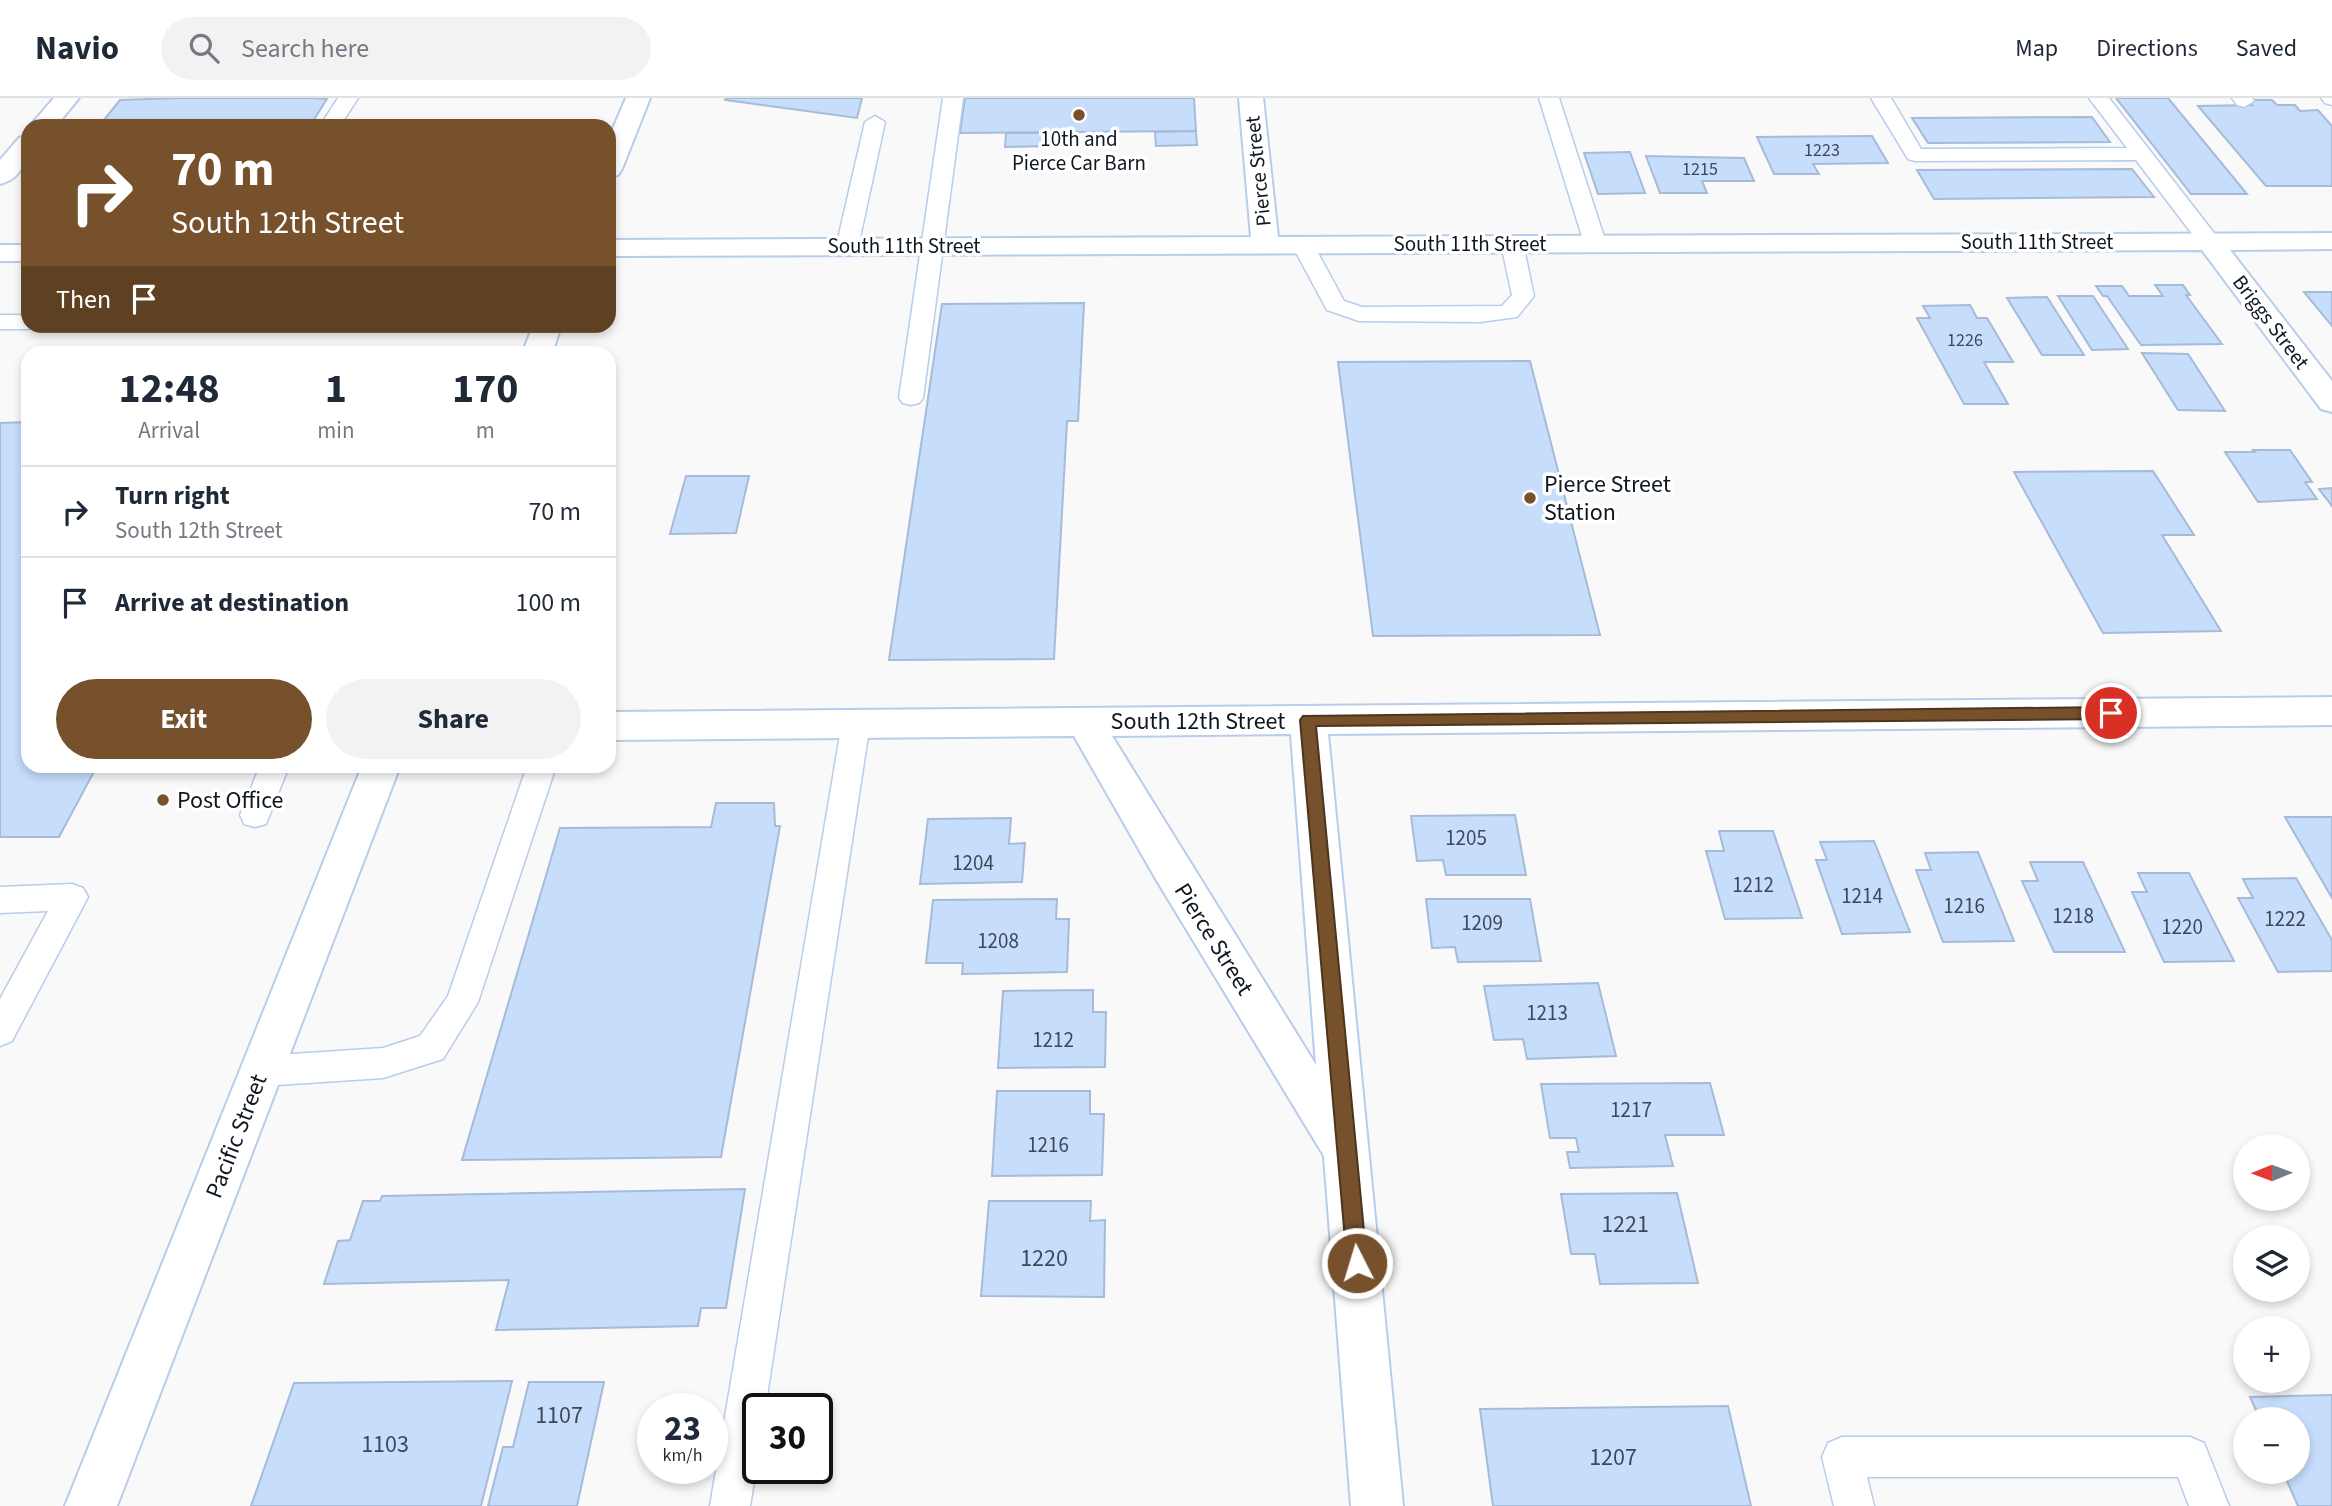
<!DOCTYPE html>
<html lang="en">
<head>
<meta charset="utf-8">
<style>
	:root { --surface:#fff; --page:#f2f2f3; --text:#1f2937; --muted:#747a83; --line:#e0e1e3; --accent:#76512c }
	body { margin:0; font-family:"Source Sans 3",sans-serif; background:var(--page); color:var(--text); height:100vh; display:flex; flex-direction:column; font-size:26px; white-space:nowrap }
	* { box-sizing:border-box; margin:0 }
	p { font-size:23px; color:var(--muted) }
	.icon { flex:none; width:38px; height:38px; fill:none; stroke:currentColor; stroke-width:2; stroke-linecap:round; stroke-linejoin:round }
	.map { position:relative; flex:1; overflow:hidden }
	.panel { position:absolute; left:21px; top:248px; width:595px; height:427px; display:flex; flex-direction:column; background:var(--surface); border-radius:21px; box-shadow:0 4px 10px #0003 }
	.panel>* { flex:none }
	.guide { position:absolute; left:21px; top:21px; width:595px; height:214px; border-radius:21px; box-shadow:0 4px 10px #0003; background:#76512c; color:#fff; overflow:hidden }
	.needle { width:46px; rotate:269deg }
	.controls { position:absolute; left:2233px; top:1036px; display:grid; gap:14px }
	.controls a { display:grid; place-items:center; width:77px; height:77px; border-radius:50%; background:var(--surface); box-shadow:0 4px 10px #0003; font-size:35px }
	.speed { position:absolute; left:637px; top:1295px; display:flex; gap:14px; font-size:35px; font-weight:700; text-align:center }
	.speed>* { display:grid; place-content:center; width:91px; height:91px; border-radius:50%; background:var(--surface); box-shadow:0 4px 10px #0003; line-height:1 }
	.speed small { font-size:18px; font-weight:400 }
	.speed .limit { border:4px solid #111; border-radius:10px; background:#fff; color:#111 }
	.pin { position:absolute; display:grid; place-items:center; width:60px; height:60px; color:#fff; margin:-30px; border:4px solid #fff; border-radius:50%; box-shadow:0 2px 7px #0007 }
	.me { position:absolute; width:77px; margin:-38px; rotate:355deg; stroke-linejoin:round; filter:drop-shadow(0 0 5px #0008) }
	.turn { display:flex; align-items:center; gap:24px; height:147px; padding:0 35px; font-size:32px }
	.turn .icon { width:91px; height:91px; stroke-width:2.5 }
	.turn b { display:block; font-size:49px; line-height:60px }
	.then { display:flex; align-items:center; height:66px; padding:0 35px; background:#0003; gap:14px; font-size:26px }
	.eta { display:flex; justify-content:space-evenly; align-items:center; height:119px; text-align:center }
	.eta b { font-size:42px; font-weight:700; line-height:49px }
	.action { display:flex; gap:14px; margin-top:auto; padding:14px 35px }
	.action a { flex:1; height:80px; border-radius:42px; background:var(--accent); color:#fff; font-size:28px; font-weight:700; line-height:80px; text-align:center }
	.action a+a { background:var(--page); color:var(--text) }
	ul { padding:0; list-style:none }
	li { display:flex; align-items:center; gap:21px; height:91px; padding:0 35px; border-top:2px solid var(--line) }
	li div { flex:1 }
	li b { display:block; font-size:26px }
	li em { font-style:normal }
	header { display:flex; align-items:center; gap:42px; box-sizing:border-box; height:98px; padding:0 35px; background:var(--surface); border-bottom:2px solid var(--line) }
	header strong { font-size:33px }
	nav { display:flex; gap:38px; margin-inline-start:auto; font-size:24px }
	.search { width:490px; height:63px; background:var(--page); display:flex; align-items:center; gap:18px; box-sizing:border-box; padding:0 24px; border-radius:38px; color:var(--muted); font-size:26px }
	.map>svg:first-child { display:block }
</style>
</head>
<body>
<header>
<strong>Navio</strong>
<div class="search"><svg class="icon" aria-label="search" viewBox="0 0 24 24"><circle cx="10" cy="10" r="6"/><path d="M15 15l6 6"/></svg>Search here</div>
<nav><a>Map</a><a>Directions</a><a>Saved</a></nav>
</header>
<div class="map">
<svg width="2332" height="1408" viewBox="0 0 2332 1408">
	<rect width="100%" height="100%" fill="#f9f9f9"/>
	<g fill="#c7ddfc" stroke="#a6bbd9" stroke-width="2">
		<polygon points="179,0 312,0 327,1 310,28 99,28 120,2"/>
		<polygon points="726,0 862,0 857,20 725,2"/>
		<polygon points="965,0 1194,0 1196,33 960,35"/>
		<polygon points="2116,0 2168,0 2247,96 2191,96"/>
		<polygon points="2248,2 2272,2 2277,7 2295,7 2300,13 2318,12 2332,28 2332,88 2266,88 2198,8 2252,7"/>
		<polygon points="2092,19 2110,44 1928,45 1912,20"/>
		<polygon points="1196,33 1197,47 1156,48 1155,34"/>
		<polygon points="1006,35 1055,35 1055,48 1005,49"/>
		<polygon points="1872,38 1888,65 1813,66 1819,76 1774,76 1757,39"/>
		<polygon points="1630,54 1645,95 1598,96 1584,55"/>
		<polygon points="1646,58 1744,60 1754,83 1702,83 1707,95 1660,95"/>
		<polygon points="2132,71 2154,99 1934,101 1917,72"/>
		<polygon points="2155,187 2183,187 2190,197 2186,197 2222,246 2141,247 2107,198 2103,198 2096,188 2122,188 2129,198 2163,198"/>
		<polygon points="2304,194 2332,194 2332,228"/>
		<polygon points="2058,198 2093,198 2128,251 2092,252"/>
		<polygon points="2047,199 2084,257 2042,257 2007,200"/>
		<polygon points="1084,205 1078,323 1067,323 1054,561 889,562 942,206"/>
		<polygon points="1970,207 1977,220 1987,220 2013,264 1984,264 2008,306 1964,306 1917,220 1930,220 1923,208"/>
		<polygon points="2142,255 2188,256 2225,313 2178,312"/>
		<polygon points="1530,263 1600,537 1373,538 1338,264"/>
		<polygon points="28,324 28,668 97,668 59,739 0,739 0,325"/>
		<polygon points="2253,352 2290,352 2312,384 2305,384 2317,401 2258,404 2225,354 2255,354"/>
		<polygon points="2153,373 2194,437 2162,437 2221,533 2103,535 2014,374"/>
		<polygon points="686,378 749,378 736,435 670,436"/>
		<polygon points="2332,390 2332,408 2319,391"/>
		<polygon points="716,705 774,705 775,728 780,728 721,1059 462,1062 560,730 711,729"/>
		<polygon points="1515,717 1526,777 1446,777 1443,762 1417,763 1411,718"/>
		<polygon points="2285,719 2332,719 2332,800"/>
		<polygon points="1011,720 1009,746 1025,745 1022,784 920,786 928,721"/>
		<polygon points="1719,733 1773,733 1802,820 1725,821 1706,753 1724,753"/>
		<polygon points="1874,743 1910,834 1842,836 1816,762 1827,762 1820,744"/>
		<polygon points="1978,754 2014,843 1943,844 1916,772 1931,772 1925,755"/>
		<polygon points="2030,764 2083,764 2125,854 2054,854 2022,783 2038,783"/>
		<polygon points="2138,775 2189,775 2234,863 2164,864 2132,794 2147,794"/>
		<polygon points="2296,780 2332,842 2332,873 2278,874 2238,800 2253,800 2243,781"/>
		<polygon points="1057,801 1056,821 1069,821 1067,874 962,876 963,865 926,865 933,802"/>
		<polygon points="1426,801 1530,801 1541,863 1458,864 1455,849 1432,850"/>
		<polygon points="1598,885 1616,958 1527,961 1523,941 1494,942 1484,888"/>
		<polygon points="1093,892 1093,914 1106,914 1105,969 998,970 1003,893"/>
		<polygon points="1710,985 1724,1037 1665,1037 1673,1068 1570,1070 1567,1054 1579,1054 1576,1040 1550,1040 1541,986"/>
		<polygon points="997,993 1090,993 1090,1016 1104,1016 1102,1077 992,1078"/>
		<polygon points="745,1091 726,1210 701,1210 698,1228 496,1232 509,1182 324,1186 338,1143 350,1142 363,1103 380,1103 382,1098"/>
		<polygon points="1677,1095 1698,1185 1600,1186 1595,1156 1571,1156 1561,1096"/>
		<polygon points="989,1103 1091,1103 1090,1123 1105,1122 1104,1199 981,1198"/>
		<polygon points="512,1283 481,1408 251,1408 294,1285"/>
		<polygon points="529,1284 604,1284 577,1408 488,1408 503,1349 513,1349"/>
		<polygon points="2332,1297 2332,1408 2298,1408 2283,1374 2298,1374 2298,1321 2260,1321 2250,1299"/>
		<polygon points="1728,1308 1751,1408 1493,1408 1480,1311"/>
	</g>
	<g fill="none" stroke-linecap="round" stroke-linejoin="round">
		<g stroke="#b7cdeb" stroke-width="3">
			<g id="lane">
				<polygon points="338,0 358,0 340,28 320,28"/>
				<polygon points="943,0 963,0 923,300 919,305 911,307 903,305 899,300"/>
				<polygon points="1539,0 1559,0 1606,145 1603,150 1587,150 1584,145"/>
				<polygon points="1871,0 1891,0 1921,51 2127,50 2089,0 2109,0 2221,144 2218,149 2202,149 2136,62 1915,63 1908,61"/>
				<polygon points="2232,0 2252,0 2254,3 2244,9 2237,7"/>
				<polygon points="2321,0 2332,0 2332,7 2325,5"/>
				<polygon points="875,18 885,24 858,149 855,154 839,154 836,149 865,24"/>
				<polygon points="1512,140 1520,141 1523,146 1534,198 1517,219 1480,224 1359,223 1327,212 1292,147 1295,142 1311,142 1344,203 1362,209 1502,208 1512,197 1501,146 1504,141"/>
				<polygon points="0,217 28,217 28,228 37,228 28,231 0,231"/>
				<polygon points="856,614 866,617 870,625 765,1311 758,1311 758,1359 750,1408 710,1408 842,625 846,617"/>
				<polygon points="260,668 289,668 266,726 255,729 244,726 240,717"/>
				<polygon points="527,668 556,668 478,904 443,961 383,980 262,988 250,984 245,973 250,962 262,958 383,950 420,938 448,898"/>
				<polygon points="72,786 83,790 88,799 12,943 0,948 0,901 48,813 0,815 0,789"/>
				<polygon points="1842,1339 2190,1339 2204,1345 2229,1408 2189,1408 2178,1379 1867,1379 1874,1408 1834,1408 1822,1359 1828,1345"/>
			</g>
		</g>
		<g stroke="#b7cdeb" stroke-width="4">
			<g id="street">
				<polygon points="54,0 79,0 56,28 30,28"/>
				<polygon points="1239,0 1263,0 1278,139 2332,135 2332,151 2230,152 2332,283 2332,314 2321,311 2202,152 609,158 609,142 1251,139"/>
				<path d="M28,37c0,22 -4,43 -28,49v-24l19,-22z"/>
				<rect x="0" y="147" width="28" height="16"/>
				<path d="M2332,599v28l-1004,9 75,772h-52l-27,-350 -167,-275 -83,-145 -465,4v-28zM1291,636l25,331 -204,-329z"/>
			</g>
		</g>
		<g stroke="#b7cdeb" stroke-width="4">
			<g id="secondary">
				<polygon points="626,0 650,0 622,71 618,77 609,79 609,40"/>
				<polygon points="533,228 561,228 552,256 522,256"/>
				<polygon points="362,668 400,668 117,1408 65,1408"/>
			</g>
		</g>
		<use href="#lane" fill="#fff" fill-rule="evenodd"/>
		<use href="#street" fill="#fff" fill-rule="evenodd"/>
		<use href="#secondary" fill="#fff" fill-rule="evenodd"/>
	</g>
	<polygon fill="#76512c" stroke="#4d351d" stroke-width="2" points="2111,609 2118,615 2111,621 1316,628 1367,1165 1364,1171 1357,1174 1350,1171 1347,1165 1300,622 1303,618"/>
	<g fill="#76512c" stroke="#fff" stroke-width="2.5">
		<circle cx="1079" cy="17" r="7"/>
		<circle cx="1530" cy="400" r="7"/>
		<circle cx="163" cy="702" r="7"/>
	</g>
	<g text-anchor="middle" stroke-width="7" stroke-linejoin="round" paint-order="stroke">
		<g font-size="18" fill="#3d4858">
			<text x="1822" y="58">1223</text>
			<text x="1700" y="77">1215</text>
			<text x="1965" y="248">1226</text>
		</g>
		<g font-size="21" fill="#0f1721" stroke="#fff">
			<text x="1079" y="48">10th and<tspan x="1079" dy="24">Pierce Car Barn</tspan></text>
		</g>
		<g font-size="21" fill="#0f1721" stroke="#fff">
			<text transform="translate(1258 73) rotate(-96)" y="7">Pierce Street</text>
			<text x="2037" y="151">South 11th Street</text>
			<text x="1470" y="153">South 11th Street</text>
			<text x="904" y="155">South 11th Street</text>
			<text transform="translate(2271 224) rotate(53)" y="7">Briggs Street</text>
		</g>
		<g font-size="21" fill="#3d4858">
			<text x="1466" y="747">1205</text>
			<text x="973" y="772">1204</text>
			<text x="1753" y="794">1212</text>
			<text x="1862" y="805">1214</text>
			<text x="1964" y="815">1216</text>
			<text x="2073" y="825">1218</text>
			<text x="2285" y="828">1222</text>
			<text x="1482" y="832">1209</text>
			<text x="2182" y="836">1220</text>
			<text x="998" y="850">1208</text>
			<text x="1547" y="922">1213</text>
			<text x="1053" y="949">1212</text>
			<text x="1631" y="1019">1217</text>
			<text x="1048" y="1054">1216</text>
		</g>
		<g font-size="24" fill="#0f1721" stroke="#fff" text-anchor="start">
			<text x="1544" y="394">Pierce Street<tspan x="1544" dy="28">Station</tspan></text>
			<text x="177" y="710">Post Office</text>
		</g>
		<g font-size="24" fill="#0f1721" stroke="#fff">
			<text x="1198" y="631">South 12th Street</text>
			<text transform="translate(1214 841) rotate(58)" y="8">Pierce Street</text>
			<text transform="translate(236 1038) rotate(-69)" y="8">Pacific Street</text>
		</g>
		<g font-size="24" fill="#3d4858">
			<text x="1625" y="1134">1221</text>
			<text x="1044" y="1168">1220</text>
			<text x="559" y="1325">1107</text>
			<text x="385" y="1354">1103</text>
			<text x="1613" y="1367">1207</text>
		</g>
	</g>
</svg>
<div class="controls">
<a><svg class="needle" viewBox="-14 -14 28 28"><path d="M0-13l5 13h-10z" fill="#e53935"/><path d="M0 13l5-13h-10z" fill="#747a83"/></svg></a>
<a><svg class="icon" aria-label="layers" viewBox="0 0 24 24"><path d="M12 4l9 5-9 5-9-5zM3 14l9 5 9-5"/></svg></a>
<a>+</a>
<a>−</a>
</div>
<div class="speed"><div>23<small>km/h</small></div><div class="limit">30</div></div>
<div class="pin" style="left:2111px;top:615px;background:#d93025"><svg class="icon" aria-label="arrive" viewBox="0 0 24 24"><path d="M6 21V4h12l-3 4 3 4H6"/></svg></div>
<svg class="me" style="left:1357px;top:1165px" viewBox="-20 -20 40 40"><circle r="17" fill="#76512c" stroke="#fff" stroke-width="3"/><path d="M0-11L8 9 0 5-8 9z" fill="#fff"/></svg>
<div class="guide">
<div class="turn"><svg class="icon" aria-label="right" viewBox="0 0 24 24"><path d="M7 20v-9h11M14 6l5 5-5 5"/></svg><div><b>70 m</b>South 12th Street</div></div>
<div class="then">Then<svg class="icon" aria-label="arrive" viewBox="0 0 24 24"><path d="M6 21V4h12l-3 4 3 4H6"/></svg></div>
</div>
<section class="panel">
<div class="eta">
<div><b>12:48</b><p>Arrival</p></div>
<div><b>1</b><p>min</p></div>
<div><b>170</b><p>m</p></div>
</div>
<ul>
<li><svg class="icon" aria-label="right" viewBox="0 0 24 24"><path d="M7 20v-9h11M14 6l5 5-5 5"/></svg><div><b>Turn right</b><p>South 12th Street</p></div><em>70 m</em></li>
<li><svg class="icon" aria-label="arrive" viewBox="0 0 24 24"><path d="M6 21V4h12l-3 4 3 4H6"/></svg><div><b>Arrive at destination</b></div><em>100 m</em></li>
</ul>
<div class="action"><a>Exit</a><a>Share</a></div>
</section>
</div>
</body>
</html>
